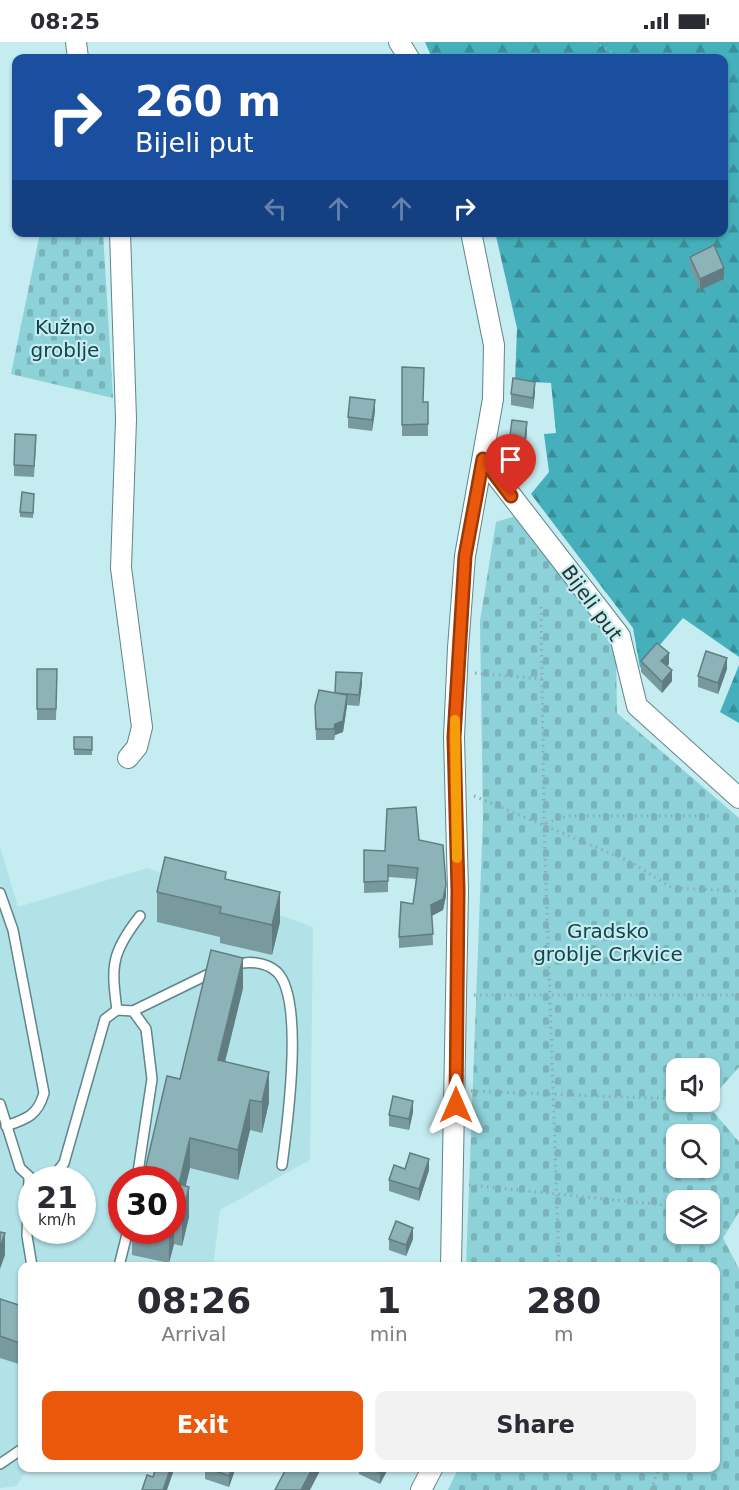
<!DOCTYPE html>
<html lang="en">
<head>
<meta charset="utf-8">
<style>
	:root { --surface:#fff; --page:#f2f2f3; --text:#2b2b33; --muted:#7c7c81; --accent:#ea580c }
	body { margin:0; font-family:"DejaVu Sans",sans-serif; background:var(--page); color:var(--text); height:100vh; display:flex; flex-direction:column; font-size:22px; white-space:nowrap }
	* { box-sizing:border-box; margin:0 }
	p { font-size:20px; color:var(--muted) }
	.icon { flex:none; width:33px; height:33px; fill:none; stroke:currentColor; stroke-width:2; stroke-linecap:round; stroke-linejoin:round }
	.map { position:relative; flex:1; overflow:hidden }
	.drawer { position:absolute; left:18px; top:1220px; width:702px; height:210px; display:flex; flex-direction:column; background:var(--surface); border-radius:12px; box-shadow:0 2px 4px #0004 }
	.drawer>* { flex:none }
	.top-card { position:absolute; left:12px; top:12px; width:716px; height:183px; border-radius:12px; box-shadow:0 2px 4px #0004; background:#1a4fa0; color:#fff; overflow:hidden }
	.fabs { position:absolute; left:666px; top:1016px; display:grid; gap:12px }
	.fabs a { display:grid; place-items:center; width:54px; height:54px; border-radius:12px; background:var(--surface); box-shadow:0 2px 4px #0004; font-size:30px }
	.speed { position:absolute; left:18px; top:1124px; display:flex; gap:12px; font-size:30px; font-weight:700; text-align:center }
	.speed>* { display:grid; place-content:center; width:78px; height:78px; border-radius:50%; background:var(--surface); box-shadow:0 2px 4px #0004; line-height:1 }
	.speed small { font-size:15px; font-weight:400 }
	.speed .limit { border:9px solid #d22; background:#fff; color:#111 }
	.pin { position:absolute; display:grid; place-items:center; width:51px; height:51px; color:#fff; margin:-62px -26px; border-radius:50% 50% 50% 0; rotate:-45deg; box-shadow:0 0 6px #0007 }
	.pin .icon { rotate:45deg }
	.me { position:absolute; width:66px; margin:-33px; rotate:0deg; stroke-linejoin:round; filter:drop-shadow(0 0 4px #0008) }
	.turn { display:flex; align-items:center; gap:21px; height:126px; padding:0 24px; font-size:27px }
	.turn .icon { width:78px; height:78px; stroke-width:2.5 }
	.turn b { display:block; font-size:42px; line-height:51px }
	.lanes { display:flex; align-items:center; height:57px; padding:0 24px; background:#0003; justify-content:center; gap:30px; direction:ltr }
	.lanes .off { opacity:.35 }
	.eta { display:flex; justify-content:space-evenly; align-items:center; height:102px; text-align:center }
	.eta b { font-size:36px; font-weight:700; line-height:42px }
	.cta { display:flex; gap:12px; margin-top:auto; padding:12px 24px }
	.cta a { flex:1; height:69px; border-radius:12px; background:var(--accent); color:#fff; font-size:24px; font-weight:700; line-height:69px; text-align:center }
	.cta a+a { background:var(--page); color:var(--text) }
	.status { display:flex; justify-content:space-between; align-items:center; height:42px; padding:0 30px; background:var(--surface); direction:ltr }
	.status svg { height:16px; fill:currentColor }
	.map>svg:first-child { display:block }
</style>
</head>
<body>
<div class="status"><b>08:25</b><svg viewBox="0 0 49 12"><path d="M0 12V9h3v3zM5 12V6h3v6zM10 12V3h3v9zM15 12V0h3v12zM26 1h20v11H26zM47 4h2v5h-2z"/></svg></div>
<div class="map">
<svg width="739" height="1448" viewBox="0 0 739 1448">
	<defs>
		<pattern id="forest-firs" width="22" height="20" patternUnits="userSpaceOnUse" patternTransform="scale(1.5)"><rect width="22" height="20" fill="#45afbb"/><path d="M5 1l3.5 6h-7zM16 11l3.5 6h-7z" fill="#398f99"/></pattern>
		<pattern id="cemetery-stones" width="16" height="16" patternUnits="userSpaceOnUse" patternTransform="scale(1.5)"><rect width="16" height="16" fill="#8dd1d9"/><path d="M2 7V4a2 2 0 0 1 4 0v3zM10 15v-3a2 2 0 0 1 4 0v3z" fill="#79b4bb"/></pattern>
	</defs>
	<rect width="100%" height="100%" fill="#c4ecf1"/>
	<path fill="#b0e2e8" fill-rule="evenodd" d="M0,805l18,60 129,-39 166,59 -3,233 -90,50 -7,56h-191v201h7l-13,19 -16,2zM32,1137h50v51h-50zM122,1137h50v51h-50z"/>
	<g fill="url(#forest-firs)">
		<polygon points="425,0 739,0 739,615 683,576 640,626 633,586 531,452 549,430 544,392 556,391 551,341 515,339 517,286 496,194 524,190 723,190 723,16 432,16"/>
		<polygon points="739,623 739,681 720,670"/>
	</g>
	<g fill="url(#cemetery-stones)" fill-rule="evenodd">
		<polygon points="40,191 103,191 113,356 11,332"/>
		<path d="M519,473l97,136 1,62 122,105v249l-29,33v-32h-34v33h33l-2,3 32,38v70l-16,26 16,31v221h-291l11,-23h257v-201h-250l17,-448 -3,-197 16,-99zM676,1092h34v33h-34zM676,1158h34v33h-34z"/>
	</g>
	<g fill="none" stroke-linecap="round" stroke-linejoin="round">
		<g stroke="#60858a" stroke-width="12">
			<g id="service">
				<path d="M0,851l13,37 31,163c-6,22 -17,26 -38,33"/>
				<path d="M233,923c14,-4 32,-4 44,7 28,28 10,155 5,193"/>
				<path d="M117,968c-6,-44 -6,-57 23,-94"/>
				<polyline points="133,969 217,928"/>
				<polyline points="0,1062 20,1126 32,1137"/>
				<polyline points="29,1136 27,1194 32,1224"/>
				<polyline points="46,1137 54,1134 64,1121 105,977 117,968 133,969 146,987 152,1037 137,1137"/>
				<polyline points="119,1224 128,1188"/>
				<polyline points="0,1422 22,1407"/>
			</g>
		</g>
		<g stroke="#60858a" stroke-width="22">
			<g id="minor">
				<polyline points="76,0 78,16"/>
				<polyline points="399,0 409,16"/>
				<polyline points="120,190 126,377 121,526 142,685 137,705 128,716"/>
				<polyline points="483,417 620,594 637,664 739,756"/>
				<polyline points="451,1224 458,848 454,695 458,606 465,514 493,357 494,303 471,190"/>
				<polyline points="421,1448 433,1425"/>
			</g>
		</g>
		<g stroke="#8dacb0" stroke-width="3" stroke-dasharray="1.5 4.5" stroke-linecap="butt">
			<polyline points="595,0 622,16"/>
			<polyline points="541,565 544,782 559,1224"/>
			<polyline points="475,631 542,637"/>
			<polyline points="474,754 631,820 672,846 739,849"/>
			<polyline points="546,781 568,774 712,774"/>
			<polyline points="474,953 739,953"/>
			<polyline points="471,1049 676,1057"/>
			<polyline points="469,1143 664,1163"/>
			<polyline points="716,1277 720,1279"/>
			<polyline points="651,1448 659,1425"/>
		</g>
		<use href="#service" stroke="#fff" stroke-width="9"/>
		<use href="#minor" stroke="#fff" stroke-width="20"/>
	</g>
	<g fill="#789a9e">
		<polygon points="690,215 724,237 700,248 690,226"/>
		<polygon points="402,325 423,360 428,360 428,394 402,394"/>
		<polygon points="535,351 533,367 511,363 511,352"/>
		<polygon points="375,369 372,389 348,386 348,375"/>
		<polygon points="527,391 524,414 509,412 509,401"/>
		<polygon points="36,404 34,435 14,434 14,423"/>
		<polygon points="34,457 33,476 20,475 20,470"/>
		<polygon points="641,619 669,622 667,624 672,639 662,651 641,630"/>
		<polygon points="37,627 57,627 56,678 37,678"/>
		<polygon points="727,627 718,652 698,645 698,634"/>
		<polygon points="362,642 359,664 347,663 343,690 335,693 334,698 316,698 315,664 335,651"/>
		<rect x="74" y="695" width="18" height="18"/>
		<polygon points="419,798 446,854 443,868 432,874 433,903 399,906 399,895 413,862 416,837 388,835 388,850 364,851 364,808 385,809"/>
		<polygon points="226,837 280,880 272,913 220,901 220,895 157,880 157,850"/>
		<polygon points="243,946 225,1020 269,1060 262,1091 250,1088 238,1138 190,1126 185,1144 189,1175 182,1204 174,1202 169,1221 132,1213 132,1188 172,1188 180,1037"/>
		<polygon points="413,1070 409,1088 389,1084 389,1073"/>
		<polygon points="405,1127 429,1128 419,1159 389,1149 389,1138"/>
		<polygon points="389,1197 413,1197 406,1214 389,1208"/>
		<polygon points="0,1257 22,1264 22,1323 0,1316"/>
		<polygon points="205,1425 236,1425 229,1445 205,1437"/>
		<polygon points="359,1425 389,1425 380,1442 359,1432"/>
	</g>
	<g fill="#627d81">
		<polygon points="724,226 724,237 700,248 700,237"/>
		<polygon points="535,340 535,351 533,367 533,356"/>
		<polygon points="375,358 375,369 372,389 372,378"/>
		<polygon points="527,380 527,391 524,414 524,403"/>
		<polygon points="669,611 669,622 661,630 661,619"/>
		<polygon points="727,616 727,627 718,652 718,641"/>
		<polygon points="672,628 672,639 662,651 662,640"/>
		<polygon points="362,631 362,642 359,664 359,653"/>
		<polygon points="347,653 347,664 343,690 335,693 334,698 335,682"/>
		<polygon points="446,843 446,854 443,868 431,874 431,863"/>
		<polygon points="280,850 280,880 272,913 272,883"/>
		<polygon points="243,916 243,946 218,1048 218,1018"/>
		<polygon points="269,1030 269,1060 262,1091 262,1060"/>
		<polygon points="250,1058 250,1088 238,1138 238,1108"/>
		<polygon points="413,1059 413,1070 409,1088 409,1077"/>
		<polygon points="190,1096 190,1126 179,1172 179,1142"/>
		<polygon points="429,1117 429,1128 419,1159 419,1147"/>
		<polygon points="189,1145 189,1175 182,1204 182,1174"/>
		<polygon points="174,1172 174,1202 169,1221 169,1191 170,1188 172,1188 172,1177"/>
		<polygon points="413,1186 413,1197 406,1214 406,1203"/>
		<polygon points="5,1191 5,1213 0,1227 0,1206"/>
		<polygon points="171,1425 175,1425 167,1448 163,1448"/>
		<polygon points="232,1425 236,1425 229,1445 229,1434"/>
		<polygon points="313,1425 322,1425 310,1448 301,1448"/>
		<polygon points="383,1425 389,1425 380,1442 380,1431"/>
	</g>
	<g fill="#8cb3b8" stroke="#627d81" stroke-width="1.5">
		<polygon points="714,203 724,226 700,237 690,215"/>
		<polygon points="402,325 424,326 423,360 428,360 428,382 402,383"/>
		<polygon points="513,336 535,340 533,356 511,352"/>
		<polygon points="350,355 375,358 372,378 348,375"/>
		<polygon points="512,378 527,380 524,403 509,401"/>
		<polygon points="15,392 36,393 34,424 14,423"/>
		<polygon points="22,450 34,452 33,471 20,470"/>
		<polygon points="657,601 669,611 661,619 672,628 662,640 641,619"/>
		<polygon points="706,609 727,616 718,641 698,634"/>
		<polygon points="37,627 57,627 56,667 37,667"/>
		<polygon points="336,630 362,631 359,653 335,651"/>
		<polygon points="319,648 347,653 343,679 335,682 334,687 316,687 315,664"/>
		<polygon points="74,695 92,695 92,708 74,707"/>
		<polygon points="416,765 419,798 443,803 446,843 443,857 431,863 433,892 399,895 401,860 413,862 418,826 388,823 388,839 364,840 364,808 385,809 387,767"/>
		<polygon points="165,815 226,830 225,837 280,850 272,883 220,871 221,865 157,850"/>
		<polygon points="211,908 243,916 218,1018 269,1030 262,1060 250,1058 238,1108 190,1096 179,1142 189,1145 182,1174 174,1172 172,1177 172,1137 143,1137 167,1034 180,1037"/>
		<polygon points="393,1054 413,1059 409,1077 389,1073"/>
		<polygon points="410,1111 429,1117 419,1147 389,1138 394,1123 405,1127"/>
		<polygon points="396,1179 413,1186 406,1203 389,1197"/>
		<polygon points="156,1188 170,1188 169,1191"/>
		<polygon points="0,1190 5,1191 0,1206"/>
		<polygon points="0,1257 22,1264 22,1302 0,1294"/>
		<polygon points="156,1425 171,1425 163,1448 142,1448 147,1433 153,1435"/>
		<polygon points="205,1425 232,1425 229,1434"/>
		<polygon points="287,1425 313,1425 301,1448 275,1448"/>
		<polygon points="367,1425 383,1425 380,1431"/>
	</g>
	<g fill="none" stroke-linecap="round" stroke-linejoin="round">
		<g stroke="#983908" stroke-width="15">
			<polyline id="route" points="456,1063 458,848 454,695 465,514 483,417 511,454"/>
		</g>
		<use href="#route" stroke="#ea580c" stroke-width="10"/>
		<polyline stroke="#f59e0b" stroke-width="10" points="455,678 457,816"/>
	</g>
	<g text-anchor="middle" stroke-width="4.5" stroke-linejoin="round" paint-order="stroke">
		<g font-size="20" fill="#144449" stroke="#c4ecf1">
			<text x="65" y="292">Kužno<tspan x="65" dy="23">groblje</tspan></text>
			<text x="608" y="896">Gradsko<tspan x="608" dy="23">groblje Crkvice</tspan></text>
		</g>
		<g font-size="20" fill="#233334" stroke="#c4ecf1">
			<text transform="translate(592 561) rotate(54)" y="7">Bijeli put</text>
		</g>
	</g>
</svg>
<div class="fabs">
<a><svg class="icon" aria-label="sound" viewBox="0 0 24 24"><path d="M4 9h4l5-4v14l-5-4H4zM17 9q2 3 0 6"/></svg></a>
<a><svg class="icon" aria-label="search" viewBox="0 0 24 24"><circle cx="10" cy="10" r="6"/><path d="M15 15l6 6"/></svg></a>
<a><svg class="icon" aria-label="layers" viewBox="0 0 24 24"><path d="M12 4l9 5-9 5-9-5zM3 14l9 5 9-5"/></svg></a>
</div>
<div class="speed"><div>21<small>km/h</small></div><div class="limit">30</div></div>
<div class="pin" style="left:511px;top:454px;background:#d93025"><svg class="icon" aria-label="arrive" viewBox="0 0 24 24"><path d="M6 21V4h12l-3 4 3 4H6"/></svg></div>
<svg class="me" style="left:456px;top:1063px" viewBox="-20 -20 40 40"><path d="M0-17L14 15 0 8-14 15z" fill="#ea580c" stroke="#fff" stroke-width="4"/></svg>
<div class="top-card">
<div class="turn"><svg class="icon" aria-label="right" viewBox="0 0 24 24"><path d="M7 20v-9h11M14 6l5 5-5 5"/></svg><div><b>260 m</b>Bijeli put</div></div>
<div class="lanes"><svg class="icon off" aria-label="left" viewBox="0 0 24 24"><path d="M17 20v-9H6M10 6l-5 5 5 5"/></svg><svg class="icon off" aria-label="ahead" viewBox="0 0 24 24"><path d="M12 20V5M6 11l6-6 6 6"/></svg><svg class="icon off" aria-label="ahead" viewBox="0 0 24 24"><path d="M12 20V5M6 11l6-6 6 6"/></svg><svg class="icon" aria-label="right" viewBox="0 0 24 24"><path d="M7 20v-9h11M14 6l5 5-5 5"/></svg></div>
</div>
<section class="drawer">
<div class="eta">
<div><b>08:26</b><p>Arrival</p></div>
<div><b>1</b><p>min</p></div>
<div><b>280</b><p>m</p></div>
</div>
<div class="cta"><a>Exit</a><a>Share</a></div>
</section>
</div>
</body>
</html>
